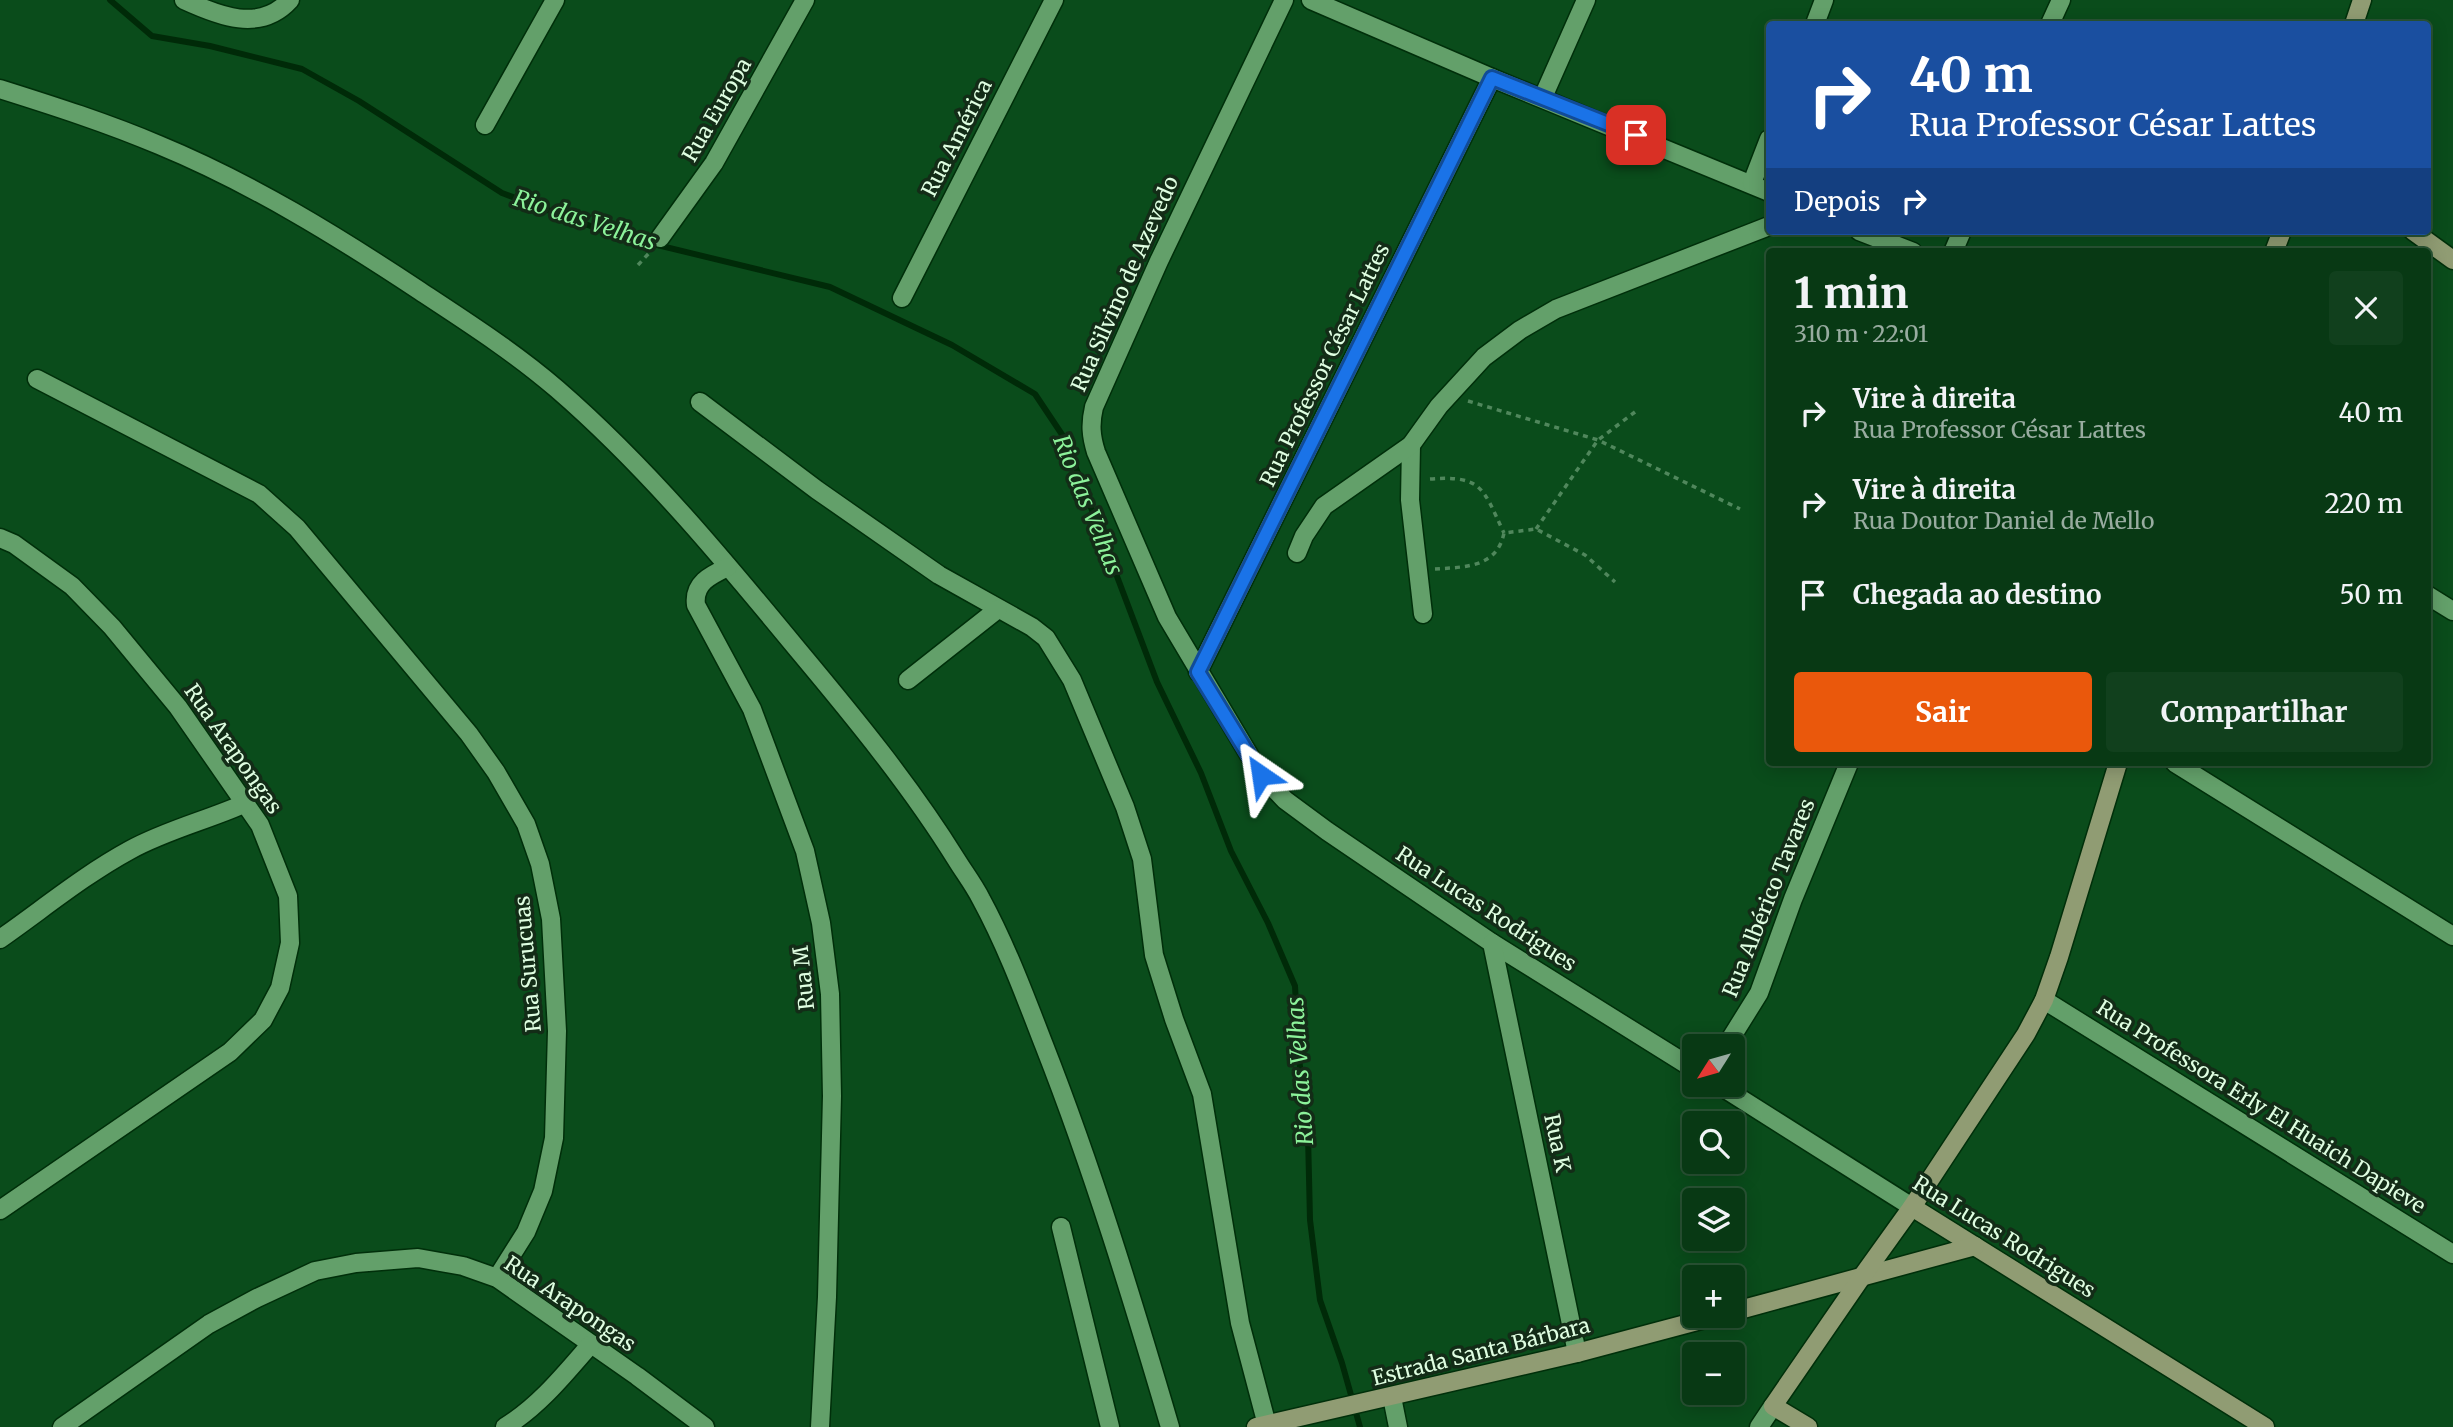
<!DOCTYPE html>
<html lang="pt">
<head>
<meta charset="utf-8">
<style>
	:root { --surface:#083914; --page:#11401d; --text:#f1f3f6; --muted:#98aca0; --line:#295334; --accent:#ea580c }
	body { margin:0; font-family:Merriweather,serif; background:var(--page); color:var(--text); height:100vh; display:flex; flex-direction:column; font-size:26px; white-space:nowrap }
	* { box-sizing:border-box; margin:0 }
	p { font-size:23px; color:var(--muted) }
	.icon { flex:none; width:38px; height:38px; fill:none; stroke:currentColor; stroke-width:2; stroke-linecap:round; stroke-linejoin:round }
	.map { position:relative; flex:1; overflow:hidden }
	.drawer { position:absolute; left:1766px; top:248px; width:665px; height:518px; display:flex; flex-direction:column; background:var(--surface); border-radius:7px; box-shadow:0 4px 18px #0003,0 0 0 2px var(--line) }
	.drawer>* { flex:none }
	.guide { position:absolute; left:1766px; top:21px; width:665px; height:214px; border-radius:7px; box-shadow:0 4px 18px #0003,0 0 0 2px var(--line); background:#1a4fa0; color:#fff; overflow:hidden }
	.needle { width:46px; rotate:233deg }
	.fabs { position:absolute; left:1682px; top:1034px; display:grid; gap:14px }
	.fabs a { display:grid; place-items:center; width:63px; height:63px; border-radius:7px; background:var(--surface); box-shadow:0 4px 18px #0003,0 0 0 2px var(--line); font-size:35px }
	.pin { position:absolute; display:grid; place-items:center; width:60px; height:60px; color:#fff; margin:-30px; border-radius:14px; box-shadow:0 4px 10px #0006 }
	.me { position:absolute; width:77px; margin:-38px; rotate:328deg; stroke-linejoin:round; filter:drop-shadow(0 0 5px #0008) }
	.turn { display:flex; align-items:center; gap:24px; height:147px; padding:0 28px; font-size:32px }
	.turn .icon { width:91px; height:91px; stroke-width:2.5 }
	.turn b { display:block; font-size:49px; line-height:60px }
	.then { display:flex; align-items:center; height:66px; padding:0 28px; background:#0003; gap:14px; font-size:26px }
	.round { display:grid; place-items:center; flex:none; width:74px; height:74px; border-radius:7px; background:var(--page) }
	.head { display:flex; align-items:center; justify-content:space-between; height:119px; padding:0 28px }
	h1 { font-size:42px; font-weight:700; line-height:52px }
	.cta { display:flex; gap:14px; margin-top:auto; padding:14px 28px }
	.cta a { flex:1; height:80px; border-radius:7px; background:var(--accent); color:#fff; font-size:28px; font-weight:700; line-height:80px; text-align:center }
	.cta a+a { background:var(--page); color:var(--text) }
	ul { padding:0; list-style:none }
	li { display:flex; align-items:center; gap:21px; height:91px; padding:0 28px }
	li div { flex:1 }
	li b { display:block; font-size:26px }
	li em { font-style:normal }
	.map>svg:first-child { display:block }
</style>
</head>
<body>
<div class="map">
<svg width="2453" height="1427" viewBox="0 0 2453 1427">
	<rect width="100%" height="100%" fill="#0a4c1b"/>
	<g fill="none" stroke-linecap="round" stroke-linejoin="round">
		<polyline stroke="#002a08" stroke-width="6" points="110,0 152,36 210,46 302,69 359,101 502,193 612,234 830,287 952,345 1035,394 1065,439 1157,682 1201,773 1231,851 1268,923 1295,986 1299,1058 1308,1135 1310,1220 1320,1300 1342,1363 1360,1427"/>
		<g stroke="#002f0a" stroke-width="21">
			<g id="street">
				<path d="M184,0c35,16 76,33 106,0"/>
				<path d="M1284,0l-125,261 -65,146c-4,17 -3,29 2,45l71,165 94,158 24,25 42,31 165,112 202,126"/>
				<polyline points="1311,0 1492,78 1769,192"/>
				<polyline points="1815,24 1824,0"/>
				<polyline points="2050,24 2061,0"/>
				<path d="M0,89c54,17 107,34 159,56 92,38 178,91 261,146 47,31 94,61 137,98 89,77 166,170 241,261 56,67 112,135 158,209 8,13 18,26 25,40 25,46 44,97 63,146 49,125 88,253 126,382"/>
				<polyline points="1543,97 1586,0"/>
				<polyline points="485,125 555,0"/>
				<polyline points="1752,183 1769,139"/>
				<polyline points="1859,231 1913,252"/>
				<polyline points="660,238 714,163 805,0"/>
				<polyline points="1953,252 1962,231"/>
				<polyline points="902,298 1054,0"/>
				<polyline points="37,379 259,494 297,528 469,734 496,772 526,824 540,864 551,919 557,1031 554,1138 543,1191 526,1232 497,1278"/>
				<polyline points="700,402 817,490 939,575 1032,627 1046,638 1072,680 1125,807 1142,859 1154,955 1174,1019 1202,1094 1240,1323 1267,1425"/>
				<polyline points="1411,445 1410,500 1423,614"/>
				<polyline points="0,538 14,544 72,586 112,627 178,707 260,825 288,896 290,943 280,988 263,1020 230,1052 0,1210"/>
				<polyline points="1297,553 1304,536 1324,506 1411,445 1439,406 1484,357 1520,330 1556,309 1769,226"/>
				<path d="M728,567c-17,8 -35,16 -32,38l56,104 53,142 16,72 9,71 2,102 -5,201 -7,130"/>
				<polyline points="2427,595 2453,611"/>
				<polyline points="1198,672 1492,78"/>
				<polyline points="908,680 998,609"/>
				<polyline points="2175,763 2453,936"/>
				<path d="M0,939c43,-30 84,-64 130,-89 36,-20 78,-30 116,-47"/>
				<polyline points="1492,943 1577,1353"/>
				<polyline points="2044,1000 2453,1254"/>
				<polyline points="1726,1046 1759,993 1793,899 1849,763"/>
				<polyline points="1719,1085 1912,1207"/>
				<polyline points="1061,1227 1110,1427"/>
				<polyline points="1392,1397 1398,1427"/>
				<polyline points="62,1427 209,1324 257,1298 315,1271 356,1263 418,1258 463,1266 497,1278 637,1376 705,1427"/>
				<path d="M505,1427c34,-21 59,-52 85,-82"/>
				<polyline points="1759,1427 1773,1406"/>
			</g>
		</g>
		<g stroke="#002f0a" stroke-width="21">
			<g id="secondary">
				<polyline points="2354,24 2362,0"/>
				<polyline points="2413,231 2453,260"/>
				<polyline points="2274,252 2282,231"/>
				<polyline points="1912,1207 2265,1427"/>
				<polyline points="1732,1312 1975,1246"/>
				<polyline points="1256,1427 1577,1353 1716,1316"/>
				<polyline points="1808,1427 1773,1406 1861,1278 1912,1207 2026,1034 2044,1000 2059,957 2118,763"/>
			</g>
		</g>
		<g stroke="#50875c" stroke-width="3.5" stroke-dasharray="5 5" stroke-linecap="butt">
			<polyline points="638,265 651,251"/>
			<polyline points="1468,401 1598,440 1740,509"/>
			<path d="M1430,479c53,-4 53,10 74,54"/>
			<polyline points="1536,529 1598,440 1635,412"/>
			<path d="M1435,569c29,-2 62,-1 69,-36l32,-4 49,26 30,27"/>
		</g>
		<use href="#street" stroke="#63a06a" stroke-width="18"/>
		<use href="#secondary" stroke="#909c73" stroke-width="18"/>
	</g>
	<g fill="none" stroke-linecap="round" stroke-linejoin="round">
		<g stroke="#114b97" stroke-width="18">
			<polyline id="route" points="1261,775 1198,672 1492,78 1636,135"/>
		</g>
		<use href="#route" stroke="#1a73e8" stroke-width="12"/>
	</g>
	<g text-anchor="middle" stroke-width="7" stroke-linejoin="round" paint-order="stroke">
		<g font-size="21" fill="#dffee1" stroke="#132c17">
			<text transform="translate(717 110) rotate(-60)" y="7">Rua Europa</text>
			<text transform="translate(957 138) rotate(-63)" y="7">Rua América</text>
			<text transform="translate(1125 284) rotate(-66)" y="7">Rua Silvino de Azevedo</text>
			<text transform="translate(1325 365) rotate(-64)" y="7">Rua Professor César Lattes</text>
			<text transform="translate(233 749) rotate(55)" y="7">Rua Arapongas</text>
			<text transform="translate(1769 898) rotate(-68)" y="7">Rua Albérico Tavares</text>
			<text transform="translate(1486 909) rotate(33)" y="7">Rua Lucas Rodrigues</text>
			<text transform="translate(528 964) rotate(-95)" y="7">Rua Surucuas</text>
			<text transform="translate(804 978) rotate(-96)" y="7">Rua M</text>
			<text transform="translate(2261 1107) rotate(32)" y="7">Rua Professora Erly El Huaich Dapieve</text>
			<text transform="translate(1557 1143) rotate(78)" y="7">Rua K</text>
			<text transform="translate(2004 1237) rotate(32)" y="7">Rua Lucas Rodrigues</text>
			<text transform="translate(570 1304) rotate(34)" y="7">Rua Arapongas</text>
			<text transform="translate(1481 1352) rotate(-14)" y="7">Estrada Santa Bárbara</text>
		</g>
		<g font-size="23" font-style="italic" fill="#8cf29a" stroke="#132c17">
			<text transform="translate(585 220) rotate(18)" y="8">Rio das Velhas</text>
			<text transform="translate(1088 505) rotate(68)" y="8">Rio das Velhas</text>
			<text transform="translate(1300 1071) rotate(-94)" y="8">Rio das Velhas</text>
		</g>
	</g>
</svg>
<div class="fabs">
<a><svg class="needle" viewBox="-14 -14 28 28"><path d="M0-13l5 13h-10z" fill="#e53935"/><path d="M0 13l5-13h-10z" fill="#98aca0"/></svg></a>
<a><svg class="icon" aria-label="search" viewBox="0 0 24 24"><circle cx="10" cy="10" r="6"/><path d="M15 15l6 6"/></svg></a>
<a><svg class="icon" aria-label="layers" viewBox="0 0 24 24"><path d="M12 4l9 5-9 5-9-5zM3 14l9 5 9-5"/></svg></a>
<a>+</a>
<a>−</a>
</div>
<div class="pin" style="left:1636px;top:135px;background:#d93025"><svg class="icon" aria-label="arrive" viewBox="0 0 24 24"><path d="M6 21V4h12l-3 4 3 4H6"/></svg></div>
<svg class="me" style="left:1261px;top:775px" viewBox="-20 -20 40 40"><path d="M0-17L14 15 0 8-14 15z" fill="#1a73e8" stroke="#fff" stroke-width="4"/></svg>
<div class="guide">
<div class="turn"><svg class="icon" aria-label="right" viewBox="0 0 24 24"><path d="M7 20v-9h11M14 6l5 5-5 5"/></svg><div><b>40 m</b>Rua Professor César Lattes</div></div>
<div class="then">Depois<svg class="icon" aria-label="right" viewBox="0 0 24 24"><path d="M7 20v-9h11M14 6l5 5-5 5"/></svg></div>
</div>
<section class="drawer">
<div class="head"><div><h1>1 min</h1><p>310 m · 22:01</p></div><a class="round"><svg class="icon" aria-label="close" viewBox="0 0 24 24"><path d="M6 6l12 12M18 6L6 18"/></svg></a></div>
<ul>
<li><svg class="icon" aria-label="right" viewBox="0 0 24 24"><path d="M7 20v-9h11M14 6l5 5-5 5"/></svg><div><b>Vire à direita</b><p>Rua Professor César Lattes</p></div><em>40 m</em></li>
<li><svg class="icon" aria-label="right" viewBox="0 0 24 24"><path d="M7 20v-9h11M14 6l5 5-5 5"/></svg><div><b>Vire à direita</b><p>Rua Doutor Daniel de Mello</p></div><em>220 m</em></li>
<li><svg class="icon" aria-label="arrive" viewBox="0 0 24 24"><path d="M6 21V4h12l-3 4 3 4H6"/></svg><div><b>Chegada ao destino</b></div><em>50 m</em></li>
</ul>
<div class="cta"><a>Sair</a><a>Compartilhar</a></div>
</section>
</div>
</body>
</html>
